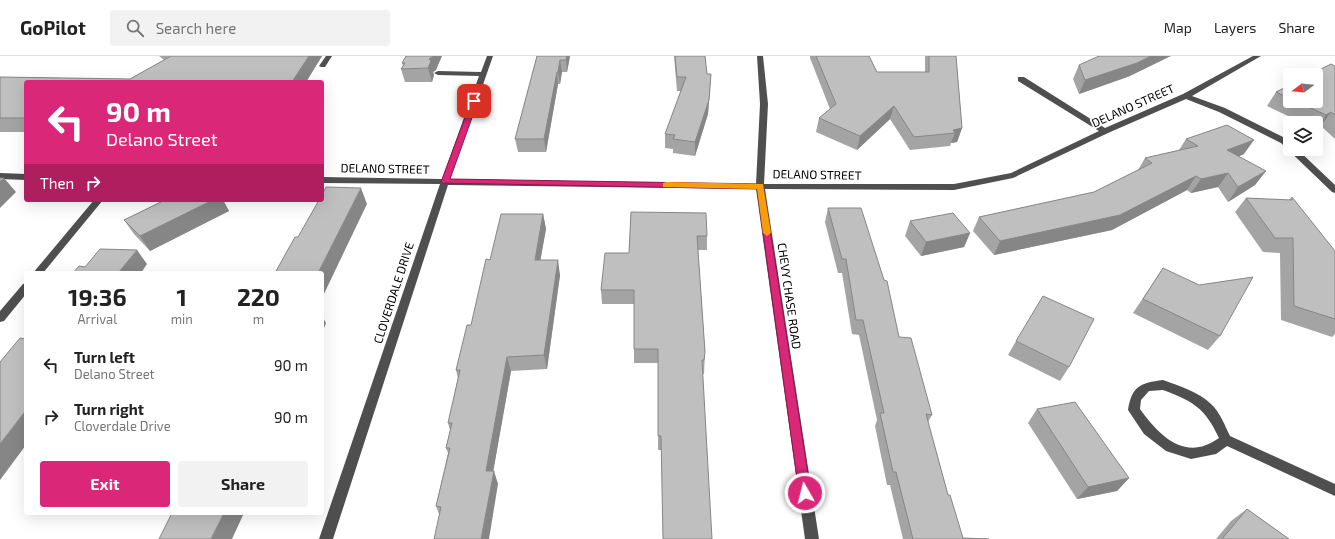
<!DOCTYPE html>
<html lang="en">
<head>
<meta charset="utf-8">
<style>
	:root { --surface:#fff; --page:#f2f2f2; --text:#222; --muted:#767676; --line:#e0e0e0; --accent:#db2777 }
	body { margin:0; font-family:"Exo 2",sans-serif; background:var(--page); color:var(--text); height:100vh; display:flex; flex-direction:column; font-size:15px; white-space:nowrap }
	* { box-sizing:border-box; margin:0 }
	p { font-size:13px; color:var(--muted) }
	.icon { flex:none; width:22px; height:22px; fill:none; stroke:currentColor; stroke-width:2; stroke-linecap:round; stroke-linejoin:round }
	.map { position:relative; flex:1; overflow:hidden }
	.side { position:absolute; left:24px; top:215px; width:300px; height:244px; display:flex; flex-direction:column; background:var(--surface); border-radius:4px; box-shadow:0 4px 16px #0002 }
	.side>* { flex:none }
	.top-card { position:absolute; left:24px; top:24px; width:300px; height:122px; border-radius:4px; box-shadow:0 4px 16px #0002; background:#db2777; color:#fff; overflow:hidden }
	.needle { width:26px; rotate:254deg }
	.tools { position:absolute; left:1283px; top:12px; display:grid; gap:8px }
	.tools a { display:grid; place-items:center; width:40px; height:40px; border-radius:4px; background:var(--surface); box-shadow:0 4px 16px #0002; font-size:20px }
	.pin { position:absolute; display:grid; place-items:center; width:34px; height:34px; color:#fff; margin:-17px; border-radius:8px; box-shadow:0 2px 6px #0006 }
	.me { position:absolute; width:44px; margin:-22px; rotate:352deg; stroke-linejoin:round; filter:drop-shadow(0 0 3px #0008) }
	.turn { display:flex; align-items:center; gap:14px; height:84px; padding:0 16px; font-size:18px }
	.turn .icon { width:52px; height:52px; stroke-width:2.5 }
	.turn b { display:block; font-size:28px; line-height:34px }
	.then { display:flex; align-items:center; height:38px; padding:0 16px; background:#0003; gap:8px; font-size:15px }
	.eta { display:flex; justify-content:space-evenly; align-items:center; height:68px; text-align:center }
	.eta b { font-size:24px; font-weight:700; line-height:28px }
	.cta { display:flex; gap:8px; margin-top:auto; padding:8px 16px }
	.cta a { flex:1; height:46px; border-radius:4px; background:var(--accent); color:#fff; font-size:16px; font-weight:700; line-height:46px; text-align:center }
	.cta a+a { background:var(--page); color:var(--text) }
	ul { padding:0; list-style:none }
	li { display:flex; align-items:center; gap:12px; height:52px; padding:0 16px }
	li div { flex:1 }
	li b { display:block; font-size:15px }
	li em { font-style:normal }
	header { display:flex; align-items:center; gap:24px; box-sizing:border-box; height:56px; padding:0 20px; background:var(--surface); border-bottom:1px solid var(--line) }
	header strong { font-size:19px }
	nav { display:flex; gap:22px; margin-inline-start:auto; font-size:14px }
	.search { width:280px; height:36px; background:var(--page); display:flex; align-items:center; gap:10px; box-sizing:border-box; padding:0 14px; border-radius:4px; color:var(--muted); font-size:15px }
	.map>svg:first-child { display:block }
</style>
</head>
<body>
<header>
<strong>GoPilot</strong>
<div class="search"><svg class="icon" aria-label="search" viewBox="0 0 24 24"><circle cx="10" cy="10" r="6"/><path d="M15 15l6 6"/></svg>Search here</div>
<nav><a>Map</a><a>Layers</a><a>Share</a></nav>
</header>
<div class="map">
<svg width="1335" height="483" viewBox="0 0 1335 483">
	<rect width="100%" height="100%" fill="#fff"/>
	<g fill="none" stroke-linecap="round" stroke-linejoin="round">
		<g fill="#4f4f4f" fill-rule="evenodd">
			<polygon points="326,0 332,0 325,11 321,11 319,10"/>
			<polygon points="487,0 493,0 450,123 756,128 760,48 757,0 763,0 768,48 764,128 954,128 1011,117 1099,75 1018,25 1018,21 1024,21 1105,72 1183,38 1253,0 1261,0 1192,40 1225,52 1287,83 1290,86 1290,93 1297,93 1335,129 1335,137 1332,136 1281,87 1219,56 1186,43 1108,77 1013,122 954,134 765,133 819,483 805,483 756,133 448,129 333,483 319,483 440,128 322,127 322,121 442,123 479,20 438,19 434,17 438,15 481,16"/>
			<polygon points="0,117 26,118 26,124 0,123"/>
			<polygon points="94,144 103,144 43,217 33,217"/>
			<polygon points="26,227 26,238 4,265 0,266 0,255 23,228"/>
			<path d="M1163,324c16,6 36,12 48,24 9,8 14,22 19,32l105,48v12l-108,-50 -11,8 -25,5 -25,-8 -22,-17 -16,-24c4,-24 12,-27 35,-30zM1163,334c30,11 42,18 56,48 -33,24 -59,-1 -79,-29l1,-9 8,-9z"/>
		</g>
	</g>
	<g fill="#a4a4a4">
		<polygon points="159,0 322,0 306,26 26,26 26,76 0,76 0,21 130,23 164,4"/>
		<polygon points="406,0 436,14 433,16 434,19 432,26 405,26 401,13 403,10 402,7"/>
		<polygon points="537,0 570,0 567,16 562,16 560,28 558,28 546,96 518,96 515,83"/>
		<polygon points="674,0 705,0 707,18 711,18 708,58 695,100 673,97 673,93 665,92 665,78 681,35 677,35"/>
		<polygon points="810,0 869,0 877,16 925,16 925,0 956,0 962,72 957,86 951,87 950,90 910,94 890,63 857,94 816,76 819,62 830,53 810,2"/>
		<polygon points="1079,9 1130,20 1079,38 1073,23"/>
		<polygon points="1335,10 1335,83 1321,70 1316,73 1316,67 1303,67 1267,50 1276,36 1290,29 1290,45 1316,45"/>
		<polygon points="1186,83 1244,98 1238,101 1266,115 1255,129 1228,146 1218,131 1191,137 1187,134 1112,174 994,199 973,175 979,161 1094,136 1138,114 1145,102 1179,94"/>
		<polygon points="1292,141 1335,263 1335,278 1332,281 1281,264 1280,197 1263,196 1235,156 1246,142 1289,144"/>
		<polygon points="165,144 223,144 229,155 150,195 134,178 124,164"/>
		<polygon points="828,152 899,281 932,359 928,366 948,439 963,482 989,483 903,483 890,429 887,429 875,370 877,364 859,279 852,278 842,217 838,217 825,166"/>
		<polygon points="631,156 707,180 707,194 698,194 705,296 704,318 703,318 662,394 658,394 658,307 634,307 634,248 602,248 601,234 629,197"/>
		<polygon points="543,158 546,173 540,204 560,219 547,313 511,315 493,415 498,428 439,458 436,450 448,397 446,392 450,374 448,367 458,322 456,314 471,269 490,204"/>
		<polygon points="910,165 970,177 964,191 921,200 905,180"/>
		<polygon points="1163,212 1220,280 1208,294 1133,257"/>
		<polygon points="1016,285 1069,311 1060,325 1008,299"/>
		<polygon points="1037,353 1129,422 1117,435 1077,443 1028,367"/>
		<polygon points="1247,453 1289,483 1216,483 1231,465"/>
	</g>
	<g fill="#868686">
		<polygon points="309,0 322,0 306,26 292,26"/>
		<polygon points="433,0 442,0 436,14 433,16 434,19 432,26 428,12 429,3"/>
		<polygon points="567,0 570,0 567,16 566,4"/>
		<polygon points="1151,0 1171,0 1130,20 1079,38 1085,24"/>
		<polygon points="560,4 562,16 560,28 558,16"/>
		<polygon points="557,16 558,28 546,96 544,83"/>
		<polygon points="711,18 708,58 695,100 695,86"/>
		<polygon points="894,50 890,63 857,94 860,80"/>
		<polygon points="1331,56 1321,70 1316,73 1326,59"/>
		<polygon points="962,72 957,86 951,87 955,77 953,74"/>
		<polygon points="1254,84 1244,98 1217,109 1227,94"/>
		<polygon points="1266,115 1255,129 1228,146 1238,131"/>
		<polygon points="1228,117 1218,131 1191,137 1201,123"/>
		<polygon points="1196,120 1187,134 1112,174 994,199 1000,185"/>
		<polygon points="4,122 16,136 0,152 0,126"/>
		<polygon points="361,132 367,148 322,242 322,217 318,217"/>
		<polygon points="213,144 223,144 229,155 150,195 140,180"/>
		<polygon points="543,158 546,173 538,218 535,204"/>
		<polygon points="970,177 964,191 921,200 926,186"/>
		<polygon points="137,194 147,208 141,217 120,217 119,216"/>
		<polygon points="558,204 560,219 547,313 544,299"/>
		<polygon points="322,260 326,267 322,277"/>
		<polygon points="507,301 511,315 491,428 486,415"/>
		<polygon points="24,357 26,359 26,389 0,424 0,388"/>
		<polygon points="494,415 498,428 489,483 481,483"/>
		<polygon points="1129,422 1117,435 1077,443 1088,431"/>
		<polygon points="224,457 244,457 232,483 211,483"/>
	</g>
	<g fill="#bfbfbf" stroke="#868686">
		<polygon points="171,0 309,0 292,26 26,26 26,62 0,62 0,21 130,23"/>
		<polygon points="406,0 433,0 429,3 431,5 428,12 401,13 405,7 402,7"/>
		<polygon points="537,0 567,0 566,4 560,4 558,16 557,16 544,83 515,83"/>
		<polygon points="675,0 705,0 707,18 711,18 709,44 695,86 673,83 675,79 665,78 686,21 677,21"/>
		<polygon points="816,0 869,0 877,16 929,16 929,0 956,0 962,72 953,74 955,77 914,81 894,50 860,80 819,62 836,48"/>
		<polygon points="1099,0 1151,0 1137,7 1085,24 1079,9"/>
		<polygon points="1331,8 1335,10 1335,59 1331,56 1326,59 1295,45 1316,45 1316,19 1309,19"/>
		<polygon points="1290,29 1290,43 1276,36"/>
		<polygon points="1227,69 1254,84 1227,94 1266,115 1238,131 1228,117 1201,123 1196,120 1120,159 1000,185 979,161 1094,136 1152,107 1145,102 1198,90 1186,83"/>
		<polygon points="0,122 4,122 0,126"/>
		<polygon points="326,131 361,132 318,217 275,217 295,181 298,181 319,144 322,144 322,139"/>
		<polygon points="1292,141 1335,195 1335,263 1294,250 1293,182 1275,182 1246,142 1292,144"/>
		<polygon points="165,144 213,144 140,180 124,164"/>
		<polygon points="828,152 861,152 884,224 887,225 899,281 911,282 932,359 926,358 948,439 950,439 963,482 989,483 913,483 896,416 893,416 880,357 884,357 863,264 856,264 846,203 842,203"/>
		<polygon points="631,156 706,157 707,180 697,180 705,296 704,304 702,304 712,483 663,483 661,380 658,380 658,293 634,293 634,234 601,234 605,197 629,197"/>
		<polygon points="953,157 970,177 926,186 910,165"/>
		<polygon points="501,158 543,158 535,204 558,204 544,299 507,301 486,415 494,415 481,483 434,483 441,451 436,450 450,392 446,392 452,367 448,367 460,314 456,314 467,269 471,269 486,203 490,204"/>
		<polygon points="100,193 137,194 119,216 132,216 132,217 73,217 79,210 85,211"/>
		<polygon points="1163,212 1199,229 1253,221 1220,280 1143,243"/>
		<polygon points="1043,240 1094,263 1069,311 1016,285"/>
		<polygon points="20,282 26,283 26,357 24,357 0,388 0,306"/>
		<polygon points="1075,346 1129,422 1088,431 1037,353"/>
		<polygon points="1247,453 1289,483 1222,483"/>
		<polygon points="172,457 224,457 211,483 159,483"/>
	</g>
	<polygon fill="#db2777" stroke="#8e194d" points="472,43 478,45 450,123 763,128 811,437 809,441 805,442 801,441 799,437 757,133 442,127 441,126"/>
	<polygon fill="#f59e0b" points="666,126 763,128 771,177 767,180 763,177 757,133 663,131 663,127"/>
	<g text-anchor="middle" stroke-width="3.5" stroke-linejoin="round" paint-order="stroke">
		<g font-size="12" fill="#000" stroke="#fff">
			<text transform="translate(1133 50) rotate(-24)" y="4">DELANO STREET</text>
			<text transform="translate(385 113) rotate(1)" y="4">DELANO STREET</text>
			<text transform="translate(817 119) rotate(1)" y="4">DELANO STREET</text>
			<text transform="translate(394 237) rotate(-72)" y="4">CLOVERDALE DRIVE</text>
			<text transform="translate(789 240) rotate(82)" y="4">CHEVY CHASE ROAD</text>
		</g>
	</g>
</svg>
<div class="tools">
<a><svg class="needle" viewBox="-14 -14 28 28"><path d="M0-13l5 13h-10z" fill="#e53935"/><path d="M0 13l5-13h-10z" fill="#767676"/></svg></a>
<a><svg class="icon" aria-label="layers" viewBox="0 0 24 24"><path d="M12 4l9 5-9 5-9-5zM3 14l9 5 9-5"/></svg></a>
</div>
<div class="pin" style="left:474px;top:45px;background:#d93025"><svg class="icon" aria-label="arrive" viewBox="0 0 24 24"><path d="M6 21V4h12l-3 4 3 4H6"/></svg></div>
<svg class="me" style="left:805px;top:437px" viewBox="-20 -20 40 40"><circle r="17" fill="#db2777" stroke="#fff" stroke-width="3"/><path d="M0-11L8 9 0 5-8 9z" fill="#fff"/></svg>
<div class="top-card">
<div class="turn"><svg class="icon" aria-label="left" viewBox="0 0 24 24"><path d="M17 20v-9H6M10 6l-5 5 5 5"/></svg><div><b>90 m</b>Delano Street</div></div>
<div class="then">Then<svg class="icon" aria-label="right" viewBox="0 0 24 24"><path d="M7 20v-9h11M14 6l5 5-5 5"/></svg></div>
</div>
<section class="side">
<div class="eta">
<div><b>19:36</b><p>Arrival</p></div>
<div><b>1</b><p>min</p></div>
<div><b>220</b><p>m</p></div>
</div>
<ul>
<li><svg class="icon" aria-label="left" viewBox="0 0 24 24"><path d="M17 20v-9H6M10 6l-5 5 5 5"/></svg><div><b>Turn left</b><p>Delano Street</p></div><em>90 m</em></li>
<li><svg class="icon" aria-label="right" viewBox="0 0 24 24"><path d="M7 20v-9h11M14 6l5 5-5 5"/></svg><div><b>Turn right</b><p>Cloverdale Drive</p></div><em>90 m</em></li>
</ul>
<div class="cta"><a>Exit</a><a>Share</a></div>
</section>
</div>
</body>
</html>
